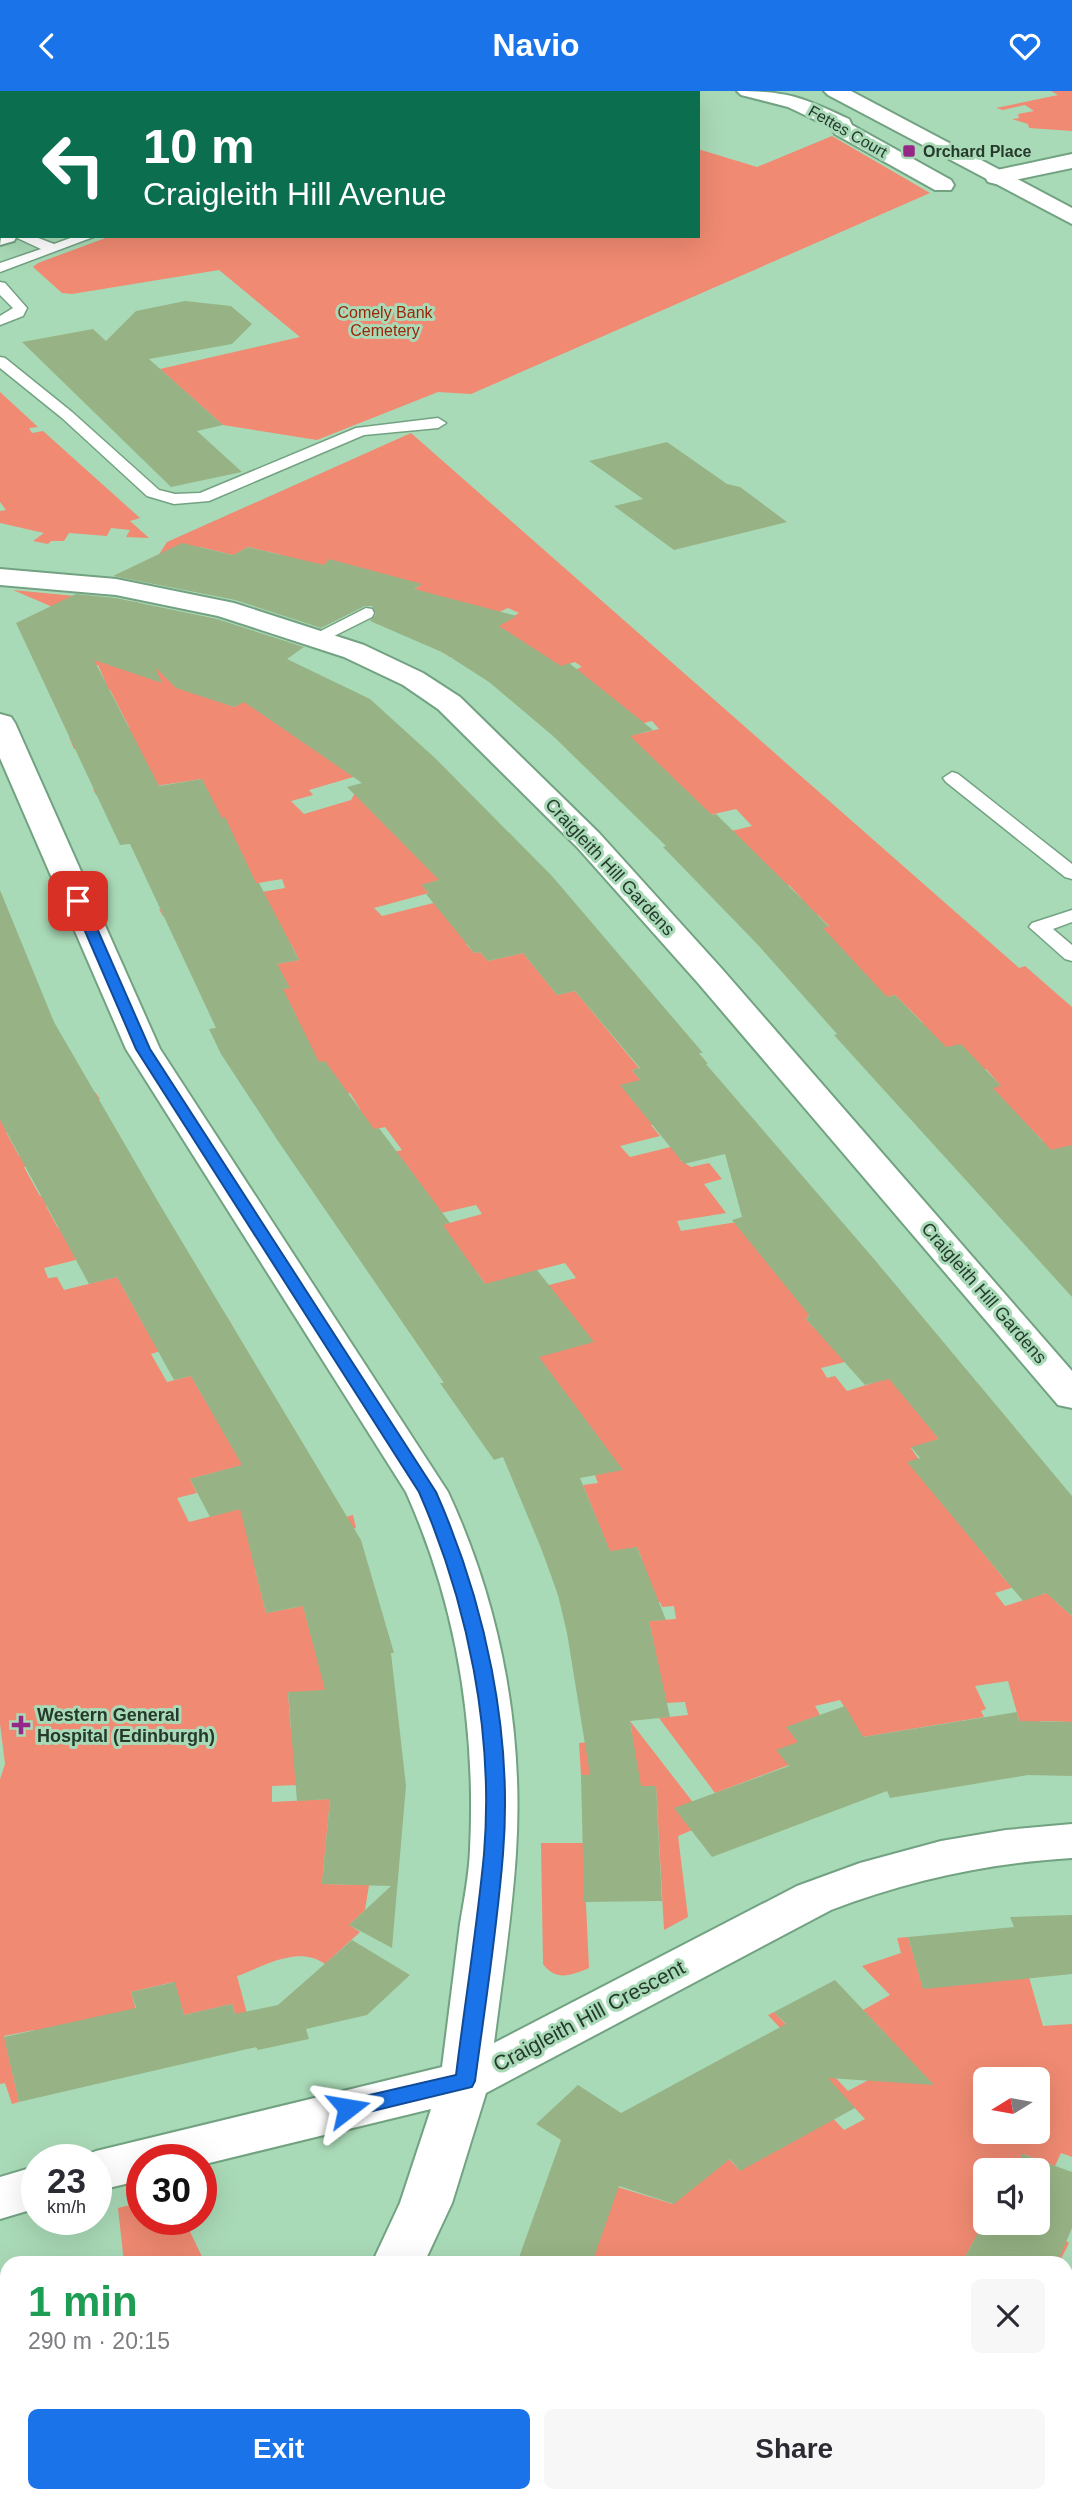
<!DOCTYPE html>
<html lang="en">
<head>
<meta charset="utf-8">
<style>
	:root { --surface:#fff; --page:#f7f7f7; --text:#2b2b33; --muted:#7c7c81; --accent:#1a73e8 }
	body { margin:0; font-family:Arial,sans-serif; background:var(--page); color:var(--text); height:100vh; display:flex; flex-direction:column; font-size:26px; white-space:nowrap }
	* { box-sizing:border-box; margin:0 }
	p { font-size:23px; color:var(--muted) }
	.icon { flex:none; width:38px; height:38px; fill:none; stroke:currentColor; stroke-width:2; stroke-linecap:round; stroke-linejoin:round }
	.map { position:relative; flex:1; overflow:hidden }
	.panel { position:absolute; left:0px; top:2165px; width:1073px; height:247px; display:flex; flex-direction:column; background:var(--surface); border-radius:21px 21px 0 0; box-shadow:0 7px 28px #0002 }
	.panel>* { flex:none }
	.guide { position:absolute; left:0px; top:0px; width:700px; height:147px; box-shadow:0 7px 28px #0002; background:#0b6e4f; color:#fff; overflow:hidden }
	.needle { width:46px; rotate:259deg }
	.controls { position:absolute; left:973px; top:1976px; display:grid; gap:14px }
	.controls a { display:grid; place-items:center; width:77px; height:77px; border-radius:10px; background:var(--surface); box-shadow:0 7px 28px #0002; font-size:35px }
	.speed { position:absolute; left:21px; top:2053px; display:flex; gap:14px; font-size:35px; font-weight:700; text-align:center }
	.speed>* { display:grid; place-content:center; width:91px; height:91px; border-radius:50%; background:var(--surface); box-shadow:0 7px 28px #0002; line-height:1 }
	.speed small { font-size:18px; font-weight:400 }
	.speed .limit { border:10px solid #d22; background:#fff; color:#111 }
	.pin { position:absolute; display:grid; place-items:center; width:60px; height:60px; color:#fff; margin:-30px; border-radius:14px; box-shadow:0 4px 10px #0006 }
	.me { position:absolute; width:77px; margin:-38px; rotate:76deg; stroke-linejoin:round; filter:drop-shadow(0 0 5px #0008) }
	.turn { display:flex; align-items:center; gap:24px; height:147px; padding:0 28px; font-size:32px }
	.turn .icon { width:91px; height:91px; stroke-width:2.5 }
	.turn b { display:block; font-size:49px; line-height:60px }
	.round { display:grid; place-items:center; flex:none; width:74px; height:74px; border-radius:10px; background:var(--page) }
	.overview { display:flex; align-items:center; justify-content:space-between; height:119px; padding:0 28px }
	h1 { font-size:42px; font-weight:700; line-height:52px; color:#1e9e55 }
	.action { display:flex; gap:14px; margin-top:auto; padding:14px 28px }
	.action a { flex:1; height:80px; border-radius:10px; background:var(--accent); color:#fff; font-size:28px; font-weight:700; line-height:80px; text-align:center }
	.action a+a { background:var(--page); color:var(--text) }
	header { display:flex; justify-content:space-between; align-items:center; height:91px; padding:0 28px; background:var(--accent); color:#fff; font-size:32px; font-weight:700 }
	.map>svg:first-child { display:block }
</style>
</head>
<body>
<header><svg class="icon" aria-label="back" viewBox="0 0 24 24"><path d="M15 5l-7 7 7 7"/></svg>Navio<svg class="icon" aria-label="heart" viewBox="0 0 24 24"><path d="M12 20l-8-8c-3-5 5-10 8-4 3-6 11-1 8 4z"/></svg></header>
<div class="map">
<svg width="1072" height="2410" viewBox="0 0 1072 2410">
	<rect width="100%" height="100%" fill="#a9dab7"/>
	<g fill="#f08a72" fill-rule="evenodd">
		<polygon points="1051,0 1072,0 1072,40 1029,37 1028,33 1012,28 1019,27 1018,23 1034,20 1025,14 1003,19 996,17 1058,4"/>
		<polygon points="832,45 930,102 471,303 438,301 317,349 223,334 160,278 300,246 219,179 72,203 62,202 33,176 38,172 111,145 698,145 698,58 757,76"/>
		<polygon points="0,301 38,336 29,337 32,342 43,340 140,427 130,430 149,447 126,446 130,439 111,437 107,445 69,442 64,450 51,450 48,453 33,450 44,442 0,432 0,420 6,419 0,411"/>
		<polygon points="411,342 1019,877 1025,875 1072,916 1072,1063 1065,1056 1027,1065 1043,1050 1026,1033 1002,1038 969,1003 1000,994 986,978 949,987 922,931 895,904 871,910 812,840 829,835 818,824 801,828 786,812 802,808 789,794 743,805 719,743 752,735 736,718 697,727 629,645 659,638 652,630 644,632 553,587 582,576 575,571 548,580 498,549 450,566 442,561 485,543 519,522 508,517 495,523 414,498 421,494 386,502 278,463 248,456 233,464 200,456 170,477 152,474 167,451"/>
		<path d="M13,499l124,12 83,100 14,5 28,-16 115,79 -68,20 4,5 -22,6 13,13 47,-14 5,-9 114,80 -48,14 7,8 -55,15 8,8 91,-23 -7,51 8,9 6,-1 8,9 35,-8 34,42 18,-4 64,77 -7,2 13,16 -14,4 -2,6 4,5 39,18 -21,6 9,11 -40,10 10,11 118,-29 -66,28 -2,4 11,7 18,-4 13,16 -18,5 22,29 -49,8 4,10 56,-9 73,91 -4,6 7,8 10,3 26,31 -28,7 6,10 8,-2 12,15 29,-9 2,-18 61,75 -28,9 68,100 27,33 42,-13 5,7 -58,18 10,13 67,-21v9l-16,8 16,14v106l-31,-1 -12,34 -21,-74 -33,5 11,23 -5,2 3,6 -121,20 -23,-37 -25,6 5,9 -33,12 11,15 -9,23 -74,28 -56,-75 29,-3 -3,-13 -19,1 -17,-82 27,-2 -2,-13 -12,1 -2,-5 -29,3 11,-46 -5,-12 -27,5 -27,-67 15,-2 -3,-8 24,-5 -6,-13 -25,4 19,-12 -37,-50 -30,8 -55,-123 -9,-13 -33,9 -12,-52 51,-14 -6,-9 -35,8 -35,-49 -27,7 -45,-4 68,-17 -17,-23 -31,7 -13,-20 19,-5 -10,-16 -21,5 -22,-33 -12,-52 -7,-13 -19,-9 20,-3 -12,-24 22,-4 -8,-16 -42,7 -24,-46 -62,11 -4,-7 126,-21 -3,-9 -64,11 -37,-58 24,-46 -3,-7 -106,16 -3,-6 61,-9 -20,-40 -60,9 -5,-12 60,-10 -19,-37 -13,1 8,-10 -7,-16 -19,3 6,-47zM565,1172l11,15 -31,8 -11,-15z"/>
		<path d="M0,981l28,35 67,-15 5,7 -94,33 13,24 26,-6 6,11 -27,6 16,29 23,-5 6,10 -23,5 12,22 32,-7 17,31 -63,16 4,10 9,-1 7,13 53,-13 34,61 77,-20 5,9 -82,27 16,28 24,-6 52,89 -53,14 7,14 -20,5 12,24 58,-15 19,32 87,-24 3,13 -40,6 -61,35 11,44 37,-7 16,59 45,22 -76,6 3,38 86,51 -105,4v16l58,-3 -8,85 47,1 -4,25 -16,15 11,7 -35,32c-27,-19 -60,2 -88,12l19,71 -10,2 -14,-45 -48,11 -10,-33 -43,10 9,33 -102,23 -4,-18 -30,6 15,66 -7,2 -7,-21 -5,1v-305l5,-15 -5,-40z"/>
		<polygon points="630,1630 709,1732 678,1745 688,1826 664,1839 656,1695 601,1695 600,1684 581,1684 579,1652 620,1648 620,1642 632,1641"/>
		<path d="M541,1752h42l6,125c-17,7 -33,14 -46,-4z"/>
		<path d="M908,1846l15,51 103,-21 17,59 29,-2v133l-11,-4 -6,13 -32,-12 -8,16h-30v53h30l51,18 3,2 -8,16 -70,-29 -7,14 -10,-4 -12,23h-400l23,-86 88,27 -7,-115 74,82 70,-77 34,36 21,-11 -97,-104 6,-3 74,79 28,-15 10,-42 -23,-24 27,-15 -28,-29 39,-13 -4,-15zM985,1988h53v52h-53z"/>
		<polygon points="142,2111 142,2128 184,2128 205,2172 124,2172 118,2117"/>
		<polygon points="7,2256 7,2404 88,2405 85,2410 0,2410 0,2258"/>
		<polygon points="506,2404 878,2404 890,2410 859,2410 853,2407 851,2410 503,2410"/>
	</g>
	<g fill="#97b385">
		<polygon points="185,210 231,215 252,233 232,253 149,268 223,334 197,340 242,381 171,396 22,251 93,238 106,250 136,220"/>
		<polygon points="667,351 727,393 740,396 787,431 674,459 614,415 643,408 589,370"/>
		<polygon points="182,452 233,464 248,456 324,474 329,468 422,493 414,498 517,525 499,535 561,575 569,572 653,639 630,645 712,724 716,723 802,808 829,836 823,837 887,906 895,904 946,956 961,953 1001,995 993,997 1051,1059 1072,1054 1072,1206 863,976 834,944 837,943 759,855 663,756 666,755 553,645 489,591 444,562 370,530 376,523 372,515 365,515 321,537 235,509 113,485"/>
		<polygon points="76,503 116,507 217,528 304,556 287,568 370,608 435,667 552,785 703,962 699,962 708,973 706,973 874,1168 1072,1405 1072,1525 1046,1502 1023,1510 907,1371 920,1367 911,1356 939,1348 889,1288 865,1294 806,1228 809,1224 732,1129 742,1126 725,1063 684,1073 620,994 640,989 632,979 640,977 575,900 557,904 523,862 488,870 480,861 474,862 426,803 429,802 421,794 439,789 347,696 362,692 244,611 234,616 176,597 155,576 162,592 94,569 159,695 202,688 222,727 225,726 256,792 259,792 299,869 277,873 290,897 283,898 319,971 325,970 374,1038 379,1037 450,1132 443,1134 485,1193 537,1179 594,1251 539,1266 623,1379 580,1387 610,1460 637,1456 666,1529 649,1530 670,1626 630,1630 641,1695 656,1695 662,1810 584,1811 581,1684 590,1684 567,1542 558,1504 541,1457 503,1366 494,1369 440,1292 444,1292 278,1050 221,963 209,938 216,937 130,753 120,754 16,532"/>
		<polygon points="0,799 54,931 160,1114 361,1449 394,1562 391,1562 406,1695 392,1857 349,1834 391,1795 322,1793 330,1708 297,1710 288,1601 325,1599 303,1515 266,1522 240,1418 210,1426 190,1388 242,1374 191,1285 174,1289 117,1186 89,1193 0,1029"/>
		<polygon points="845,1615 863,1646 1017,1621 1019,1630 1072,1631 1072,1685 1028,1684 890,1707 887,1700 712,1766 674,1717 789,1675 776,1659 798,1651 786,1636"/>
		<polygon points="1072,1824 1072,1883 923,1898 908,1846 1014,1836 1010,1826"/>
		<polygon points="352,1849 410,1884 367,1924 306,1938 309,1948 258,1959 256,1956 19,2011 4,1946 136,1917 131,1901 175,1891 184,1924 232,1913 235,1923 278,1914"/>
		<polygon points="835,1889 934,1994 828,1987 855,2017 740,2080 730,2068 674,2113 619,2095 592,2172 517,2172 561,2049 536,2033 578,1994 621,2022 786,1933 774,1921"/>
		<polygon points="1022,2063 1072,2081 1072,2137 1057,2172 962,2172 983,2132 1038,2132 1038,2079 1015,2079"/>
	</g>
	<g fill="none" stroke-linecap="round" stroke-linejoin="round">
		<g stroke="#72a281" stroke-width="3">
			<g id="lane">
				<polygon points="118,0 131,0 132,2 119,2"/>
				<polygon points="168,0 182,0 183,2 169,2"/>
				<polygon points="200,0 213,0 214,2 201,2"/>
				<polygon points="13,145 33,145 54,153 76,145 96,145 0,181 0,172 41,158"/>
				<polygon points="0,191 5,192 27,217 23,225 0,234 0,225 13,217 0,204"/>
				<polygon points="0,266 5,267 72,321 159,399 175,403 200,402 356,337 438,327 446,332 438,337 364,344 209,410 174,413 147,405 62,327 0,277"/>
				<polygon points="366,517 372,518 374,522 372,526 324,550 318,551 309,546"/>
				<polygon points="952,681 958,683 1072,773 1072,788 1065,786 946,691 943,687"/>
				<polygon points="1072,819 1072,831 1053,838 1072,854 1072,870 1065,868 1029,836 1032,832"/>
			</g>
		</g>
		<g stroke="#72a281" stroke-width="4">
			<g id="street">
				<path d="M737,0c52,0 66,7 112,28l3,6 99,55 3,5 -3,5h-16l-100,-56 -3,-6 -44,-21 -47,-12z"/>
				<polygon points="1072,63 1072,77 996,93 988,91 985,86 988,81"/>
				<polygon points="0,478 116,488 234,512 364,554 423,582 460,606 599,742 722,878 1072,1280 1072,1317 1058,1314 698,892 577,756 438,618 403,594 344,566 218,525 116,504 0,494"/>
				<path d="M0,623l11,3 4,6 145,326 288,443c52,112 76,237 68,361 -4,63 -14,127 -22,190l303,-157 63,-23 81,-22 65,-11 66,-6v34c-84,5 -163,22 -241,52l-345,183 -34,110 -28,60h-52l28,-60 31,-94 -230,56v-6h-59v21l-46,11v-32h-20l20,-8 346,-84c6,-47 12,-95 18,-143 4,-24 9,-49 10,-74 6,-124 -13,-244 -64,-358l-280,-443 -126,-291z"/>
				<polygon points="37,2075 37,2117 0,2128 0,2086"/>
				<polygon points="1072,2377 1072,2410 1039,2410 1042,2404 1066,2404 1066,2379"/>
				<polygon points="253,2404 310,2404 307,2410 250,2410"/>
			</g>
		</g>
		<g stroke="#72a281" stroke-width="4">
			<g id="secondary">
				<polygon points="394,0 419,0 393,2"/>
				<polygon points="824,0 851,0 1072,117 1072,133 828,4"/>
				<polygon points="2,139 2,145 17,145 14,150 0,154"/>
			</g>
		</g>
		<use href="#lane" fill="#fff" fill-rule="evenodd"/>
		<use href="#street" fill="#fff" fill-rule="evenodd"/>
		<use href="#secondary" fill="#fff" fill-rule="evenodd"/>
	</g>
	<path fill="#1a73e8" stroke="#114b97" stroke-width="2" d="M78,806l7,4 65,148 286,443c49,111 77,240 67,362 -6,76 -18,152 -28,227l-3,6 -124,30 -7,-3 -3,-6 3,-5 7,-3 108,-25c9,-73 21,-147 28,-221 10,-122 -16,-250 -65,-362l-283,-443 -64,-148z"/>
	<g fill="#962787" stroke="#a9dab7" stroke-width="2.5">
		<rect x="902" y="53" width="14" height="14" rx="3.5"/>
		<path d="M17.5 1623.5h7v7h7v7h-7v7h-7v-7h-7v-7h7z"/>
	</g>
	<g text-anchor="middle" stroke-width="6" stroke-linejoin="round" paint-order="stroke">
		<g font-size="16" fill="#263a2c" stroke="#a9dab7">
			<text transform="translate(848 40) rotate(30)" y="6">Fettes Court</text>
		</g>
		<g font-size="16" font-weight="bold" fill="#263a2c" stroke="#a9dab7" text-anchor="start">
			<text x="923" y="66">Orchard Place</text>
		</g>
		<g font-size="16" fill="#9a2507" stroke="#a9dab7">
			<text x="385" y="227">Comely Bank<tspan x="385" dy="18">Cemetery</tspan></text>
		</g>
		<g font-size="18" fill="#263a2c" stroke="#a9dab7">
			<text transform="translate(610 776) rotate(47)" y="6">Craigleith Hill Gardens</text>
			<text transform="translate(984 1202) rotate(49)" y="6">Craigleith Hill Gardens</text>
		</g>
		<g font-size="18" font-weight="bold" fill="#263a2c" stroke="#a9dab7" text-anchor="start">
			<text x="37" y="1630">Western General<tspan x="37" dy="21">Hospital (Edinburgh)</tspan></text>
		</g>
		<g font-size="21" fill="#263a2c" stroke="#a9dab7">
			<text transform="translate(589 1925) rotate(-28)" y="7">Craigleith Hill Crescent</text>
		</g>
	</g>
</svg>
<div class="controls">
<a><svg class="needle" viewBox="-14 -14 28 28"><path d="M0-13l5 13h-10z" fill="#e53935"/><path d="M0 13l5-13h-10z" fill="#7c7c81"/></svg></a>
<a><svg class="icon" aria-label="sound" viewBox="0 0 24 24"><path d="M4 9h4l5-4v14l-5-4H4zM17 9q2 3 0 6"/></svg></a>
</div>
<div class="speed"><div>23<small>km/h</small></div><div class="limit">30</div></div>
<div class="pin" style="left:78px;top:810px;background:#d93025"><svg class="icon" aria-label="arrive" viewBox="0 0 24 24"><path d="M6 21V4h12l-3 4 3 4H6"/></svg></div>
<svg class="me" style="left:348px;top:2017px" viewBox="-20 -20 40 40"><path d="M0-17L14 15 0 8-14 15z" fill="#1a73e8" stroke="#fff" stroke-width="4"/></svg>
<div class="guide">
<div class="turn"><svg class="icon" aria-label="left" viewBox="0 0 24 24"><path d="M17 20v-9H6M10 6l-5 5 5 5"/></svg><div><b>10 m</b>Craigleith Hill Avenue</div></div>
</div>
<section class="panel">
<div class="overview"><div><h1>1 min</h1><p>290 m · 20:15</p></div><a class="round"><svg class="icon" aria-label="close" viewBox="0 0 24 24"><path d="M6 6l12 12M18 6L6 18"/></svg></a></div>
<div class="action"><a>Exit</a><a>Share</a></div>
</section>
</div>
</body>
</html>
